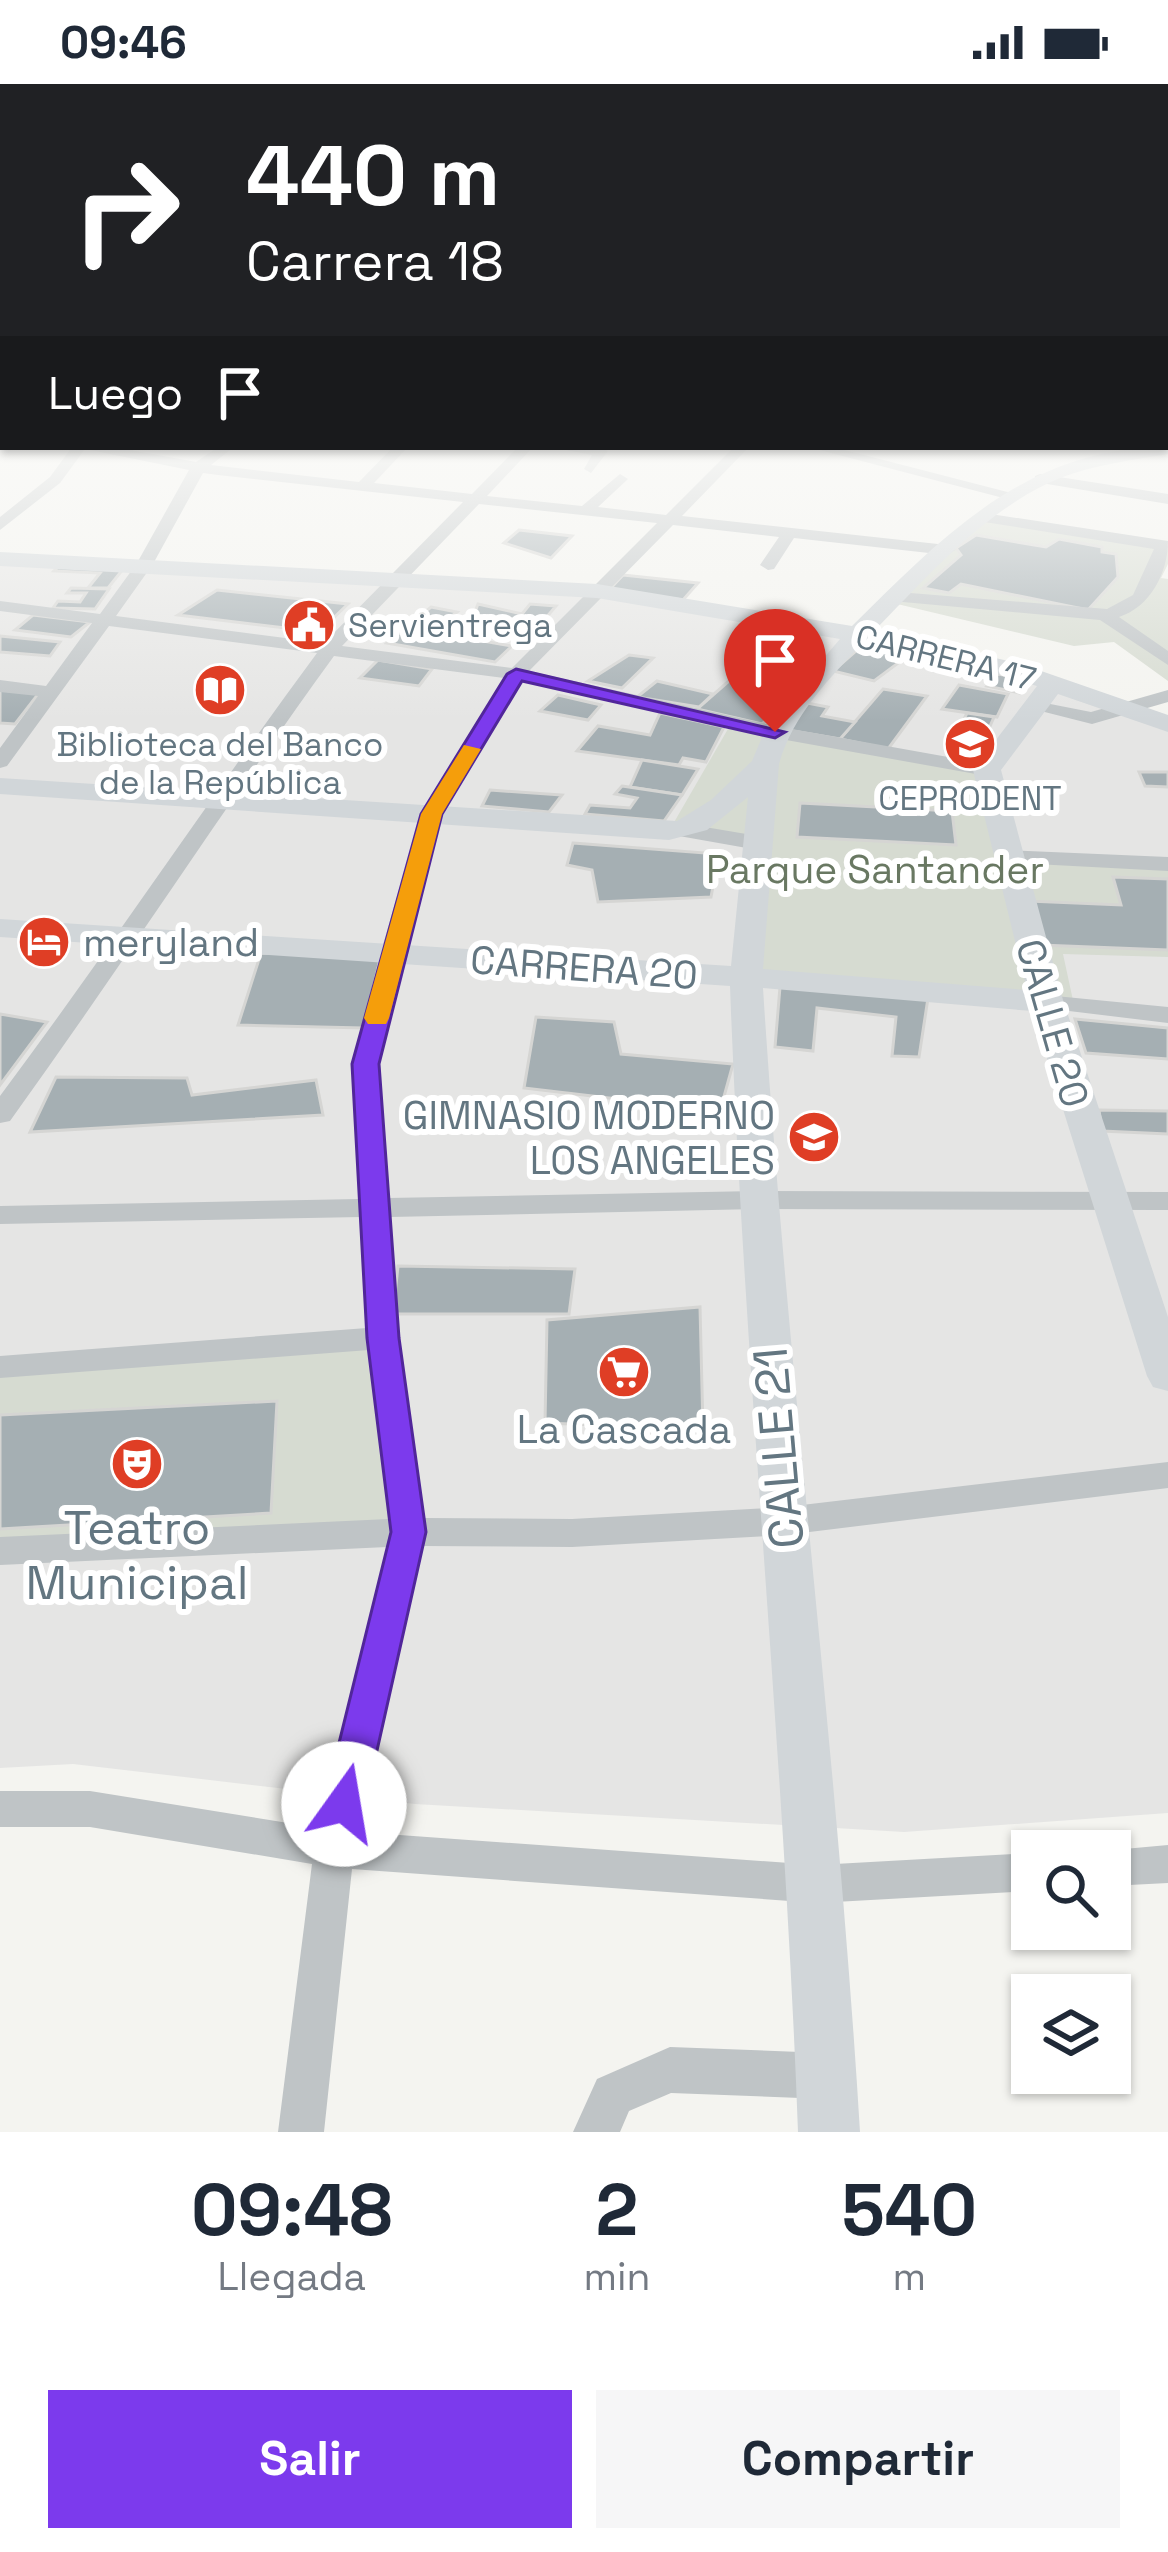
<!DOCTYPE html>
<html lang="es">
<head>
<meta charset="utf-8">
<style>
	:root { --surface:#fff; --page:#f6f6f7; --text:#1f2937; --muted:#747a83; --accent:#7c3aed }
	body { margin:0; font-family:"Space Grotesk",sans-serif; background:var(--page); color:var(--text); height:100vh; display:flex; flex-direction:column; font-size:45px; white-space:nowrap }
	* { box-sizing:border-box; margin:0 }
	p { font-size:39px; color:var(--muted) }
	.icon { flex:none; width:66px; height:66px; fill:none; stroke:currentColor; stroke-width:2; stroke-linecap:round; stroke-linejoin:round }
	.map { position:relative; height:2048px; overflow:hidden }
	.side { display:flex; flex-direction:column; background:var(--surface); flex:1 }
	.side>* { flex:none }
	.banner { position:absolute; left:0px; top:0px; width:1170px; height:366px; box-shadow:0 3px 9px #0004; background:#202124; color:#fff; overflow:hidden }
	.fabs { position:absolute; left:1011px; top:1746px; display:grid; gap:24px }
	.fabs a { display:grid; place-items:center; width:120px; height:120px; border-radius:0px; background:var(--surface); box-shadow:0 3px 9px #0004; font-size:60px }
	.pin { position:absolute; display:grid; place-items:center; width:102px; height:102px; color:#fff; margin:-123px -51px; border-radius:50% 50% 50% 0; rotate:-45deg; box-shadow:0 0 12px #0007 }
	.pin .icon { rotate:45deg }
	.me { position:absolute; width:132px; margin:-66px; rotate:13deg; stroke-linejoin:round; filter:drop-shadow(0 0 9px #0008) }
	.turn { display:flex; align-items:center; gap:42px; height:252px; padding:0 48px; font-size:54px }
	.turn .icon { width:156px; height:156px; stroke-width:2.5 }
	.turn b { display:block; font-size:84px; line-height:102px }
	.then { display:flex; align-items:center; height:114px; padding:0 48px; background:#0003; gap:24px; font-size:45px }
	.eta { display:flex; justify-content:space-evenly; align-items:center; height:204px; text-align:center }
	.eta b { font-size:72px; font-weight:700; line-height:84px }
	.cta { display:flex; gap:24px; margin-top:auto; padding:24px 48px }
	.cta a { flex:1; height:138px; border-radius:0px; background:var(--accent); color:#fff; font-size:48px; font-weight:700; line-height:138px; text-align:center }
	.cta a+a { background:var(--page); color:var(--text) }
	.status { display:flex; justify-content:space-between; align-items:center; height:84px; padding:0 60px; background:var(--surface); direction:ltr }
	.status svg { height:33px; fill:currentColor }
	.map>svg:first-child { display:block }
</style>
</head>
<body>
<div class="status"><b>09:46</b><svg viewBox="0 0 49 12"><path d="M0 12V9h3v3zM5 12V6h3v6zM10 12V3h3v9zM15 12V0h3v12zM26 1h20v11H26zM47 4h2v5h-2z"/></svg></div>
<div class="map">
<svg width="1168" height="2048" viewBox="0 0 1168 2048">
	<rect width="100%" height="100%" fill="#f4f4f0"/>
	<polygon fill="#e5e5e4" points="0,477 580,510 959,574 1168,643 1168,1729 904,1748 415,1720 73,1680 0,1684"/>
	<g fill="#d6dbd1">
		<polygon points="984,434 1168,462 1168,480 1161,494 1168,495 1168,597 1114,558 1074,562 893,519"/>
		<polygon points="732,638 987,686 1009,773 1168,780 1168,873 1063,870 1074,921 746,893 757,759 669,747"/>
		<polygon points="383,1254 408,1448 0,1467 0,1283"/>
	</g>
	<g fill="#a5afb3" stroke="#d5d5d3" stroke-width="3">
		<polygon points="519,446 572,452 551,474 504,459"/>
		<polygon points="976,451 1046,463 1059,455 1102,463 1102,468 1116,470 1118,493 1088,526 961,500 949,509 923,504 961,471 956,464"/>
		<polygon points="59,482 124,484 108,504 88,504 100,489 54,487"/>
		<polygon points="623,491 698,499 683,516 609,506"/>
		<polygon points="71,504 109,505 95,525 53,524 58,517 80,518 86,509 67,509"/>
		<polygon points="217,506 348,520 319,548 178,531"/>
		<polygon points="478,520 522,530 530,520 556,522 540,541 473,533"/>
		<polygon points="431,523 457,528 432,548 512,562 495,578 387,559"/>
		<polygon points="33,531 90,538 71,553 15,546"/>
		<polygon points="0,552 60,558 50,572 0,568"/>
		<polygon points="866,558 913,568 874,597 833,587"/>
		<polygon points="629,571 653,574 622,604 588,597"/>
		<polygon points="378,576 432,585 419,602 360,594"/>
		<polygon points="998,590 1031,596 1020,609 987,602"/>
		<polygon points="730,596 793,610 762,640 697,625"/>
		<polygon points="657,597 713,610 699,623 637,613"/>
		<polygon points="959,601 1008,610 997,633 942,625"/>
		<polygon points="883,605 927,612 888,665 840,655"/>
		<polygon points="0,606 39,609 15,640 0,639"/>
		<polygon points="558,611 601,621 588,636 540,627"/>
		<polygon points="807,619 828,623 822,632 855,638 840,655 787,646"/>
		<polygon points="660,629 724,643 706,678 683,674 679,681 577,667 598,642 650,651"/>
		<polygon points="967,629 994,633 987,649 959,645"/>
		<polygon points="956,645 983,649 975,666 948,661"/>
		<polygon points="642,676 698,685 682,711 630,703"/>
		<polygon points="1139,688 1168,688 1168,703 1145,702"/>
		<polygon points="622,702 682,711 664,737 585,730 590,721 630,724 637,714 615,710"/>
		<polygon points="490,706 562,711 549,728 482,722"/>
		<polygon points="800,719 952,727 956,761 797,753"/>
		<polygon points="573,759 719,770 711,813 598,818 592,786 567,781"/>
		<polygon points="1113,793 1168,795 1168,866 1040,861 1028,817 1121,821"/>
		<polygon points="261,869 381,871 364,944 238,941"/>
		<polygon points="780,903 928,914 919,973 892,972 896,933 817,924 813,967 775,963"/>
		<polygon points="0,930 47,938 0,1001"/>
		<polygon points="536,933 614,938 621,970 733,980 720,1027 524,1004"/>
		<polygon points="1075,935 1168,944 1168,975 1086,969"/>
		<polygon points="56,993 187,994 192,1011 316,996 323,1031 30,1048"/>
		<polygon points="1099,1026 1168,1027 1168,1050 1102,1047"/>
		<polygon points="398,1182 575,1185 569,1230 393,1230"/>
		<polygon points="700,1223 703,1345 545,1339 547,1236"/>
		<polygon points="277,1317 271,1429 0,1445 0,1331"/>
	</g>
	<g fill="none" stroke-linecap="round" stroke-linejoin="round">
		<g fill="#bfc4c6" fill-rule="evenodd">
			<path d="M72,363h42l82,15 22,-15h16l-23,18 148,17 34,-35h15l-34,36 98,11 46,-47h15l-46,49 95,10 38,-32 8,5 -30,28 68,8 68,-68h15l-67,69 265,29 8,5 -8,5 -153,-17 -20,31 -6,1 -8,-5 19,-28 -106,-12 -144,146 246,55 212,38 10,6 -10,6 -212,-38 -254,-57 -78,133 -39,141 -26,109 10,134 369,-7 411,1v18l-411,-1 -367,8 9,121 25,180 148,1 213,-12 383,-45v26l-383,47 -213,12 -150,-1 -64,286 459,33 215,-12v38l-215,12 -465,-34 -28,263h-46l34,-268 -222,-37h-90v-36h90l229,37 68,-281 -387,18v-28l389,-18 -20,-169 -369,28v-22l367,-28 -6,-111 -361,7v-18l359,-7 -7,-135 28,-109 41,-141 83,-136 -170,-22c-111,153 -213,311 -324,465l-10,2v-27c109,-146 209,-297 317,-443l-208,-27 -102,140 -7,2v-20l38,-52 -38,-4v-12l46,6 46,-63 -92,-12v-10l100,13 37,-51 52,-93 -104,-21 -25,34 -60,47v-13l50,-40zM203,389l15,2 245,27 -139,141 -208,-27 37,-52zM479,420l178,19 -145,145 -170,-22z"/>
			<polygon points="549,363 602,363 608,367 591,389 584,385 592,371"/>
			<polygon points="808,363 833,363 1019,411 1011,416"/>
			<polygon points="1040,390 1168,410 1168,420 1035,398 1035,392"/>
			<path d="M984,429l184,28c0,32 -18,66 -49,76l49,34v14l-68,-45 -208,-19v-8l6,-1 209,17 26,-14 21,-46 -176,-28v-6z"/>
			<polygon points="1168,606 1168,618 1092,640 1025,623 1035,617 1091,628"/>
			<polygon points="687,740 758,752 769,759 758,766 679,752 679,742"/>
			<polygon points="1007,766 1168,773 1168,787 999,778 996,773"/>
			<polygon points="1045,911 1168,923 1168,939 1036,923 1033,918 1036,913"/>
			<polygon points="1168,1761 1168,1799 1110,1802 1110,1767 1102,1767"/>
			<polygon points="670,1963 826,1969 842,1976 849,1992 842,2008 826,2015 671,2009 629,2027 620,2048 573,2048 597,1995"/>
		</g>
		<path fill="#d1d6d9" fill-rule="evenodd" d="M1168,358v12c-36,6 -74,11 -108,24 -72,29 -132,98 -185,152l146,34 147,51v17l-110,-38 -57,76 62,230 105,317v74l-15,-4 -6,-11 -115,-365 -269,-23c24,382 74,762 97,1144h-62c-14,-383 -54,-764 -68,-1146l-730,-49v-18l731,47 17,-169 -41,33 -38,10 -669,-46v-16l677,43 34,-21 41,-39 16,-38 72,-84 -243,-41 -597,-32v-14l597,32 255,42c92,-91 176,-179 315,-179zM863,558l63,11 111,33 -64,84 54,220 -264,-21 16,-205c14,-50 50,-84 84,-122z"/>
	</g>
	<linearGradient id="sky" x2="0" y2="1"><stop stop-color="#94badb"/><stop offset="0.55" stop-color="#fafaf8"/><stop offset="1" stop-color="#fafaf8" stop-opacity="0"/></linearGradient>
	<rect width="1168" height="637" fill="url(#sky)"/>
	<polygon fill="#7c3aed" stroke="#51269a" stroke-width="3" points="516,585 785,648 775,654 522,597 442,730 379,980 399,1254 426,1448 365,1720 359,1733 344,1738 330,1733 324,1720 391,1448 367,1254 352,980 421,730 507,590"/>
	<polygon fill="#f59e0b" points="464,661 481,665 442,730 389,934 386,940 368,940 364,934 421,730"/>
	<defs>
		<g id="civic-disc" transform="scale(2.7)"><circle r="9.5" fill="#df3e25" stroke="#fff"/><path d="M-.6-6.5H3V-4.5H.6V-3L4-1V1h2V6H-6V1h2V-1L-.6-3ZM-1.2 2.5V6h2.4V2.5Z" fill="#fff"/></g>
		<g id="library-disc" transform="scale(2.7)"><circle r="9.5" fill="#df3e25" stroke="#fff"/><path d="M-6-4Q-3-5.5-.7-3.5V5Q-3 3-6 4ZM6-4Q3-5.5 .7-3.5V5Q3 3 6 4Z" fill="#fff"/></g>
		<g id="university-disc" transform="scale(2.7)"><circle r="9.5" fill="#df3e25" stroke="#fff"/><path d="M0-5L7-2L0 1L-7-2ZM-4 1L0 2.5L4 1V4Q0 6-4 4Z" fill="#fff"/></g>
		<g id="hotel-disc" transform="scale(2.7)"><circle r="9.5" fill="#df3e25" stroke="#fff"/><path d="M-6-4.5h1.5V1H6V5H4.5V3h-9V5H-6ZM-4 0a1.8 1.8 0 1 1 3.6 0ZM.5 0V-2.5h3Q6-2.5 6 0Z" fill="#fff"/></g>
		<g id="supermarket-disc" transform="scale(2.7)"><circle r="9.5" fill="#df3e25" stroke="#fff"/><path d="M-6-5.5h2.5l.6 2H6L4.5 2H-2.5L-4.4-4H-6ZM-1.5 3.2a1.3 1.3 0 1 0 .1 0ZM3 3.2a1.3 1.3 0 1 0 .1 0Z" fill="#fff"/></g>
		<g id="theatre-disc" transform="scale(2.7)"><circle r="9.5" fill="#df3e25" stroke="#fff"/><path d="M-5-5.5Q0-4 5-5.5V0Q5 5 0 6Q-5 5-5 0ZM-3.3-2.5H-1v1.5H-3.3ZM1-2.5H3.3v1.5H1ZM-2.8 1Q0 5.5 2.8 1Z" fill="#fff"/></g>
	</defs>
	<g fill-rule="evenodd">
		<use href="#civic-disc" x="309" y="541"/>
		<use href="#library-disc" x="220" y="606"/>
		<use href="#university-disc" x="970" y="660"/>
		<use href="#hotel-disc" x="44" y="858"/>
		<use href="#university-disc" x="814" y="1053"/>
		<use href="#supermarket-disc" x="624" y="1288"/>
		<use href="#theatre-disc" x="137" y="1380"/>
	</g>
	<g text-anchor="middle" stroke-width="12" stroke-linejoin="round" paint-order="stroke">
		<g font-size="33" fill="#637681" stroke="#fff">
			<text x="348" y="553" text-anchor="start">Servientrega</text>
			<text x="220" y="672">Biblioteca del Banco<tspan x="220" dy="38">de la República</tspan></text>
			<text x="970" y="726">CEPRODENT</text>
		</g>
		<g font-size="33" fill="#637681" stroke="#fff">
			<text transform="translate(946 573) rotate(14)" y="12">CARRERA 17</text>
		</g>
		<g font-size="39" fill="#697862" stroke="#fff">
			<text x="875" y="799">Parque Santander</text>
		</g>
		<g font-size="39" fill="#637681" stroke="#fff" text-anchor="start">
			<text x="83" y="872">meryland</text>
			<text x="775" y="1045" text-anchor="end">GIMNASIO MODERNO<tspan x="775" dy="45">LOS ANGELES</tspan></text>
			<text x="624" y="1359" text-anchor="middle">La Cascada</text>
		</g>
		<g font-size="39" fill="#637681" stroke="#fff">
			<text transform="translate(584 883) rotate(4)" y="14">CARRERA 20</text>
			<text transform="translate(1053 939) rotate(74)" y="14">CALLE 20</text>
		</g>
		<g font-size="48" fill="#637681" stroke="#fff">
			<text transform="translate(778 1364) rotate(-95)" y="17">CALLE 21</text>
		</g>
		<g font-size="48" fill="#637681" stroke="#fff">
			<text x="137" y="1460">Teatro<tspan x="137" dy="55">Municipal</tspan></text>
		</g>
	</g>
</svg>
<div class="fabs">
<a><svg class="icon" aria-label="search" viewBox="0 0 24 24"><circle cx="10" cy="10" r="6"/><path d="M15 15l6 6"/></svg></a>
<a><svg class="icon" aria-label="layers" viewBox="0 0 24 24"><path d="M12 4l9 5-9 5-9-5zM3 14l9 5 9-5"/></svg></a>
</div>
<div class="pin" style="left:775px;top:648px;background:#d93025"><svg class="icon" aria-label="arrive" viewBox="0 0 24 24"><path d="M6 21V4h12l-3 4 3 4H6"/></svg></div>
<svg class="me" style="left:344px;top:1720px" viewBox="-20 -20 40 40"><circle r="19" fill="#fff"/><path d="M0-13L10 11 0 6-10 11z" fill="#7c3aed"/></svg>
<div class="banner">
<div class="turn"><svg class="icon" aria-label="right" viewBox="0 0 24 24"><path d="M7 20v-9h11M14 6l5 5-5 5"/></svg><div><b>440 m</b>Carrera 18</div></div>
<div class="then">Luego<svg class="icon" aria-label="arrive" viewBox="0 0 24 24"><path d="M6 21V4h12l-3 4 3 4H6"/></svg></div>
</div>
</div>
<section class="side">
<div class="eta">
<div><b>09:48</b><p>Llegada</p></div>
<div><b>2</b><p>min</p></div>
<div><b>540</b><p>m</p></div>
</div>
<div class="cta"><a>Salir</a><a>Compartir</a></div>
</section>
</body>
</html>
